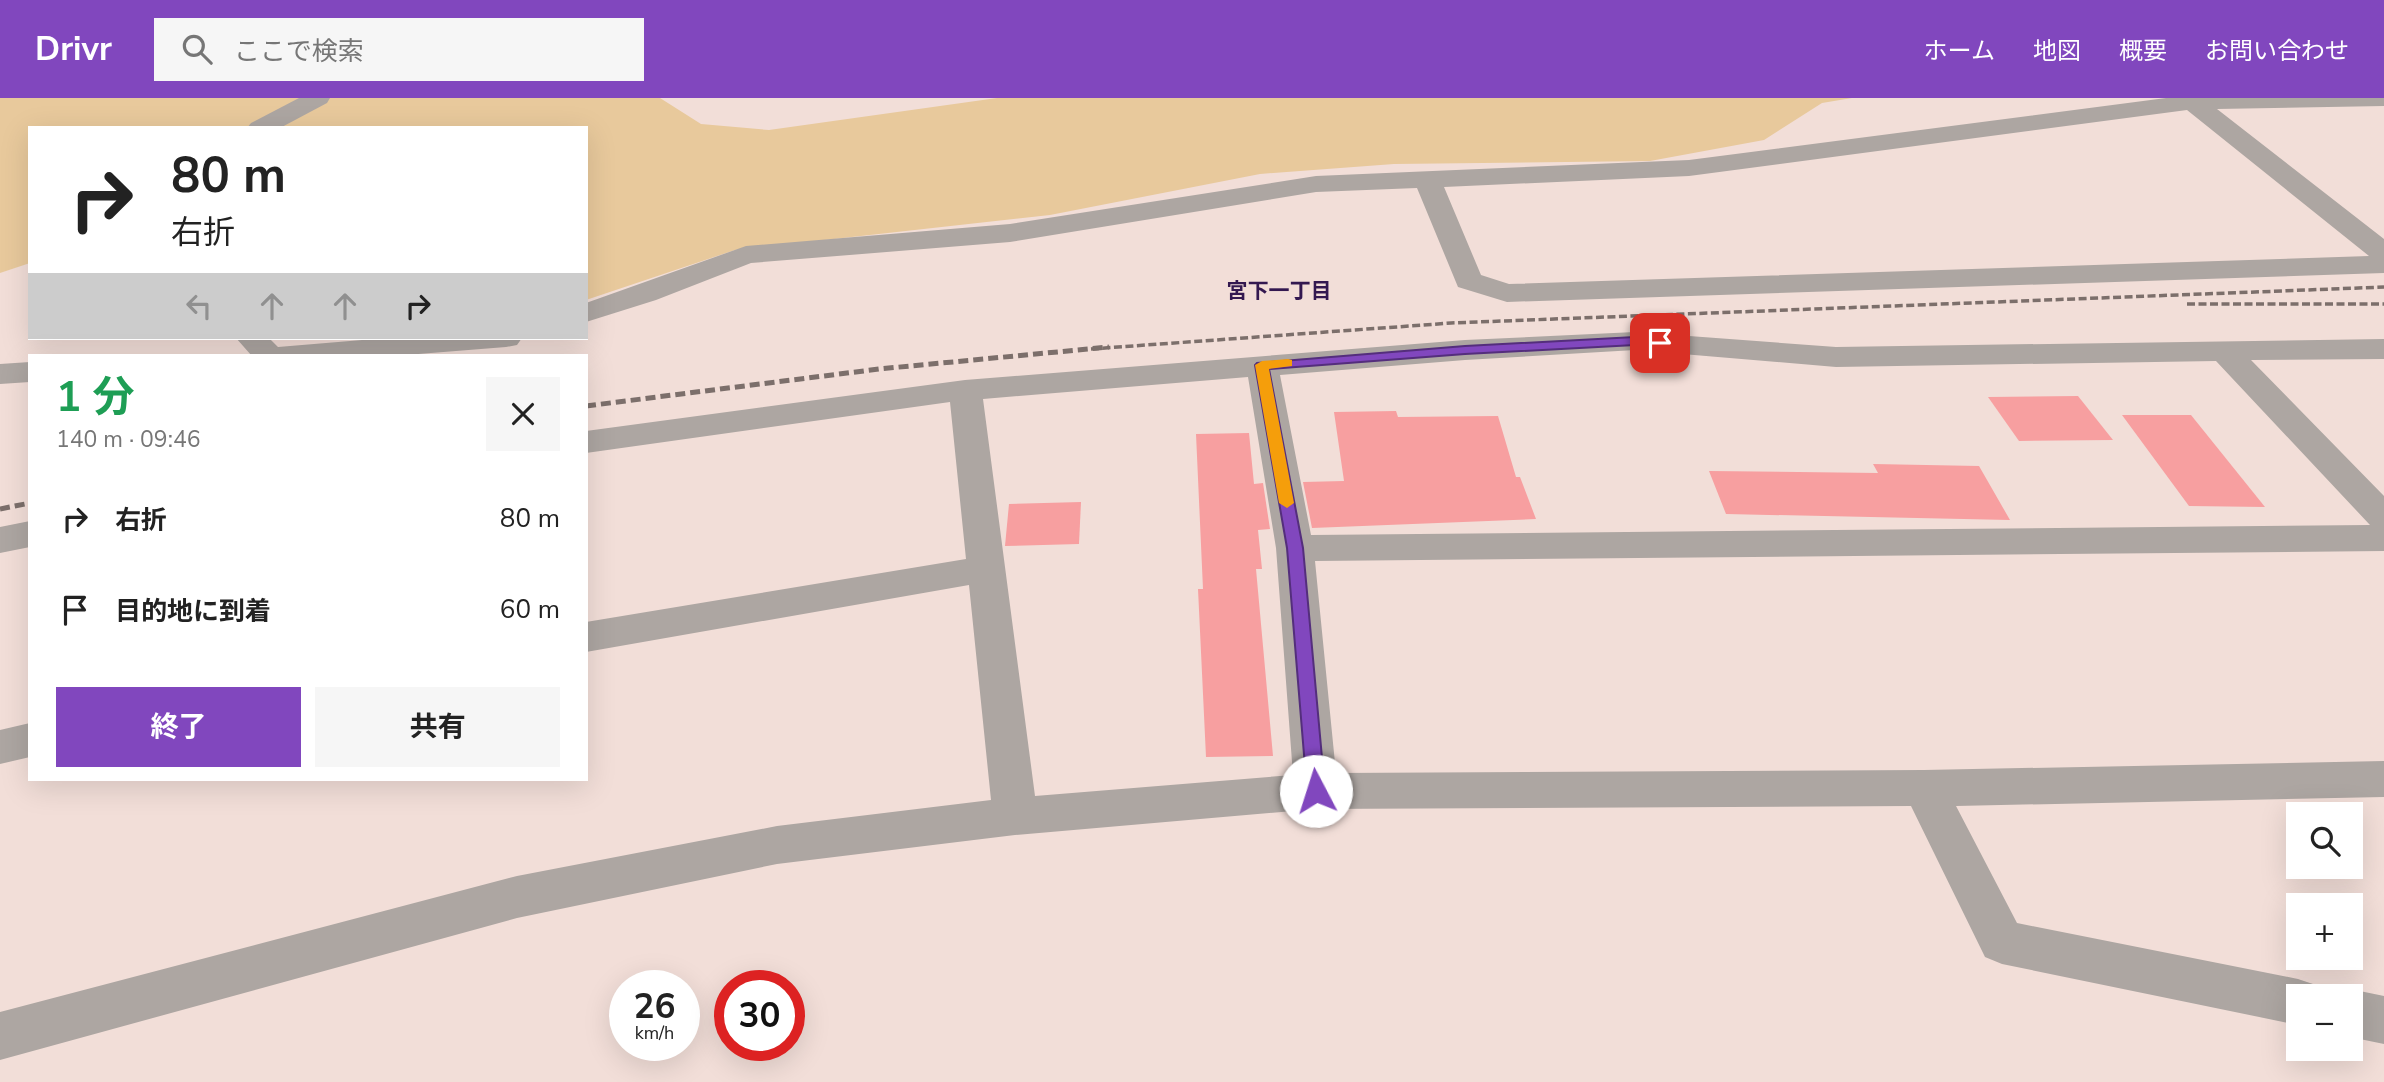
<!DOCTYPE html>
<html lang="ja">
<head>
<meta charset="utf-8">
<style>
	:root { --surface:#fff; --page:#f6f6f6; --text:#222; --muted:#767676; --accent:#8147be }
	body { margin:0; font-family:"Nunito Sans","Noto Sans JP",sans-serif; background:var(--page); color:var(--text); height:100vh; display:flex; flex-direction:column; font-size:26px; white-space:nowrap }
	* { box-sizing:border-box; margin:0 }
	p { font-size:23px; color:var(--muted) }
	.icon { flex:none; width:38px; height:38px; fill:none; stroke:currentColor; stroke-width:2; stroke-linecap:round; stroke-linejoin:round }
	.map { position:relative; flex:1; overflow:hidden }
	.details { position:absolute; left:28px; top:256px; width:560px; height:427px; display:flex; flex-direction:column; background:var(--surface); border-radius:0px; box-shadow:0 7px 28px #0002 }
	.details>* { flex:none }
	.guide { position:absolute; left:28px; top:28px; width:560px; height:214px; border-radius:0px; box-shadow:0 7px 28px #0002; background:#fff; color:var(--text); overflow:hidden }
	.tools { position:absolute; left:2286px; top:704px; display:grid; gap:14px }
	.tools a { display:grid; place-items:center; width:77px; height:77px; border-radius:0px; background:var(--surface); box-shadow:0 7px 28px #0002; font-size:35px }
	.speed { position:absolute; left:609px; top:872px; display:flex; gap:14px; font-size:35px; font-weight:700; text-align:center }
	.speed>* { display:grid; place-content:center; width:91px; height:91px; border-radius:50%; background:var(--surface); box-shadow:0 7px 28px #0002; line-height:1 }
	.speed small { font-size:18px; font-weight:400 }
	.speed .limit { border:10px solid #d22; background:#fff; color:#111 }
	.pin { position:absolute; display:grid; place-items:center; width:60px; height:60px; color:#fff; margin:-30px; border-radius:14px; box-shadow:0 4px 10px #0006 }
	.me { position:absolute; width:77px; margin:-38px; rotate:355deg; stroke-linejoin:round; filter:drop-shadow(0 0 5px #0008) }
	.turn { display:flex; align-items:center; gap:24px; height:147px; padding:0 28px; font-size:32px }
	.turn .icon { width:91px; height:91px; stroke-width:2.5 }
	.turn b { display:block; font-size:49px; line-height:60px }
	.lanes { display:flex; align-items:center; height:66px; padding:0 28px; background:#0003; justify-content:center; gap:35px; direction:ltr }
	.lanes .off { opacity:.35 }
	.round { display:grid; place-items:center; flex:none; width:74px; height:74px; border-radius:0px; background:var(--page) }
	.head { display:flex; align-items:center; justify-content:space-between; height:119px; padding:0 28px }
	h1 { font-size:42px; font-weight:700; line-height:52px; color:#1e9e55 }
	.cta { display:flex; gap:14px; margin-top:auto; padding:14px 28px }
	.cta a { flex:1; height:80px; border-radius:0px; background:var(--accent); color:#fff; font-size:28px; font-weight:700; line-height:80px; text-align:center }
	.cta a+a { background:var(--page); color:var(--text) }
	ul { padding:0; list-style:none }
	li { display:flex; align-items:center; gap:21px; height:91px; padding:0 28px }
	li div { flex:1 }
	li b { display:block; font-size:26px }
	li em { font-style:normal }
	header { display:flex; align-items:center; gap:42px; box-sizing:border-box; height:98px; padding:0 35px; background:var(--accent); color:#fff }
	header strong { font-size:33px }
	nav { display:flex; gap:38px; margin-inline-start:auto; font-size:24px }
	.search { width:490px; height:63px; background:var(--page); display:flex; align-items:center; gap:18px; box-sizing:border-box; padding:0 24px; border-radius:0px; color:var(--muted); font-size:26px }
	.map>svg:first-child { display:block }
</style>
</head>
<body>
<header>
<strong>Drivr</strong>
<div class="search"><svg class="icon" aria-label="search" viewBox="0 0 24 24"><circle cx="10" cy="10" r="6"/><path d="M15 15l6 6"/></svg>ここで検索</div>
<nav><a>ホーム</a><a>地図</a><a>概要</a><a>お問い合わせ</a></nav>
</header>
<div class="map">
<svg width="2384" height="984" viewBox="0 0 2384 984">
	<rect width="100%" height="100%" fill="#f2ded8"/>
	<polygon fill="#e8c99c" points="0,0 660,0 701,26 769,32 997,0 1852,0 1822,5 1764,42 1650,63 1394,66 1260,76 1050,117 735,152 586,202 586,30 30,30 30,165 0,175"/>
	<g fill="#f79fa0">
		<polygon points="2078,298 2113,342 2019,343 1988,299"/>
		<polygon points="1396,313 1398,319 1498,318 1516,379 1520,379 1536,421 1312,430 1303,384 1344,383 1334,314"/>
		<polygon points="2122,317 2191,317 2265,409 2189,408"/>
		<polygon points="1249,335 1254,386 1263,385 1270,431 1258,432 1262,471 1256,471 1273,658 1206,659 1198,491 1203,491 1196,336"/>
		<polygon points="1873,366 1979,368 2010,422 1726,416 1709,373 1878,375"/>
		<polygon points="1081,404 1079,446 1005,448 1009,406"/>
	</g>
	<g fill="none" stroke-linecap="round" stroke-linejoin="round">
		<g fill="#ada6a2" fill-rule="evenodd">
			<polygon points="299,0 330,0 327,5 280,30 247,30 251,25"/>
			<path d="M2166,0h218v8l-167,3 167,130v34l-877,29 -49,-15 -41,-99 -101,4 -306,50 -259,21 -95,37 -70,22v-19l160,-57 264,-22 306,-48 373,-16zM2187,12l182,146 -860,28 -28,-9 -37,-88 245,-11z"/>
			<path d="M1635,234l201,15 548,-8v20l-133,1 133,136v55l-1069,10 21,212 588,-3 460,-9v36l-428,9 61,117 281,56 18,6 4,11h-22v29l-296,-61 -17,-7 -74,-151 -595,3 -301,26 -238,29 -260,54 -517,142v-48l517,-136 260,-50 214,-26 -22,-215 -383,67v-30l380,-63 -16,-157 -364,51v-22l379,-51 500,-40zM1635,252l201,17 380,-6 154,164 -1059,10 -31,-160 185,-15zM1248,279l28,171 17,227 -258,21 -52,-397z"/>
			<polygon points="236,240 269,240 278,249 386,240 522,240 517,247 506,249 406,257 251,257"/>
			<polygon points="30,264 30,284 0,286 0,266"/>
			<polygon points="30,423 30,449 0,455 0,429"/>
			<polygon points="30,625 30,659 0,666 0,632"/>
			<polygon points="2350,891 2384,898 2384,946 2350,939 2350,898 2333,898"/>
		</g>
		<g stroke="#7c6f6b" stroke-width="3.5" stroke-dasharray="8 3.5" stroke-linecap="butt">
			<polyline points="2187,206 2384,206"/>
			<polyline points="1091,251 1451,225 2384,189"/>
		</g>
		<g stroke="#7c6f6b" stroke-width="5" stroke-dasharray="10 5" stroke-linecap="butt">
			<polyline points="586,308 879,271 1109,249"/>
			<polyline points="0,411 30,405"/>
		</g>
	</g>
	<polygon fill="#8147be" stroke="#542e7c" stroke-width="2" points="1635,239 1660,241 1667,245 1660,249 1635,247 1465,256 1269,271 1303,450 1325,693 1322,699 1316,701 1310,699 1307,693 1287,450 1255,267 1257,265 1465,248"/>
	<polygon fill="#f59e0b" points="1288,261 1292,262 1292,268 1269,271 1294,405 1287,410 1279,405 1255,267 1262,263"/>
	<g text-anchor="middle" stroke-width="6" stroke-linejoin="round" paint-order="stroke">
		<g font-size="21" font-weight="bold" fill="#331850" stroke="#f2ded8">
			<text x="1279" y="200">宮下一丁目</text>
		</g>
	</g>
</svg>
<div class="tools">
<a><svg class="icon" aria-label="search" viewBox="0 0 24 24"><circle cx="10" cy="10" r="6"/><path d="M15 15l6 6"/></svg></a>
<a>+</a>
<a>−</a>
</div>
<div class="speed"><div>26<small>km/h</small></div><div class="limit">30</div></div>
<div class="pin" style="left:1660px;top:245px;background:#d93025"><svg class="icon" aria-label="arrive" viewBox="0 0 24 24"><path d="M6 21V4h12l-3 4 3 4H6"/></svg></div>
<svg class="me" style="left:1316px;top:693px" viewBox="-20 -20 40 40"><circle r="19" fill="#fff"/><path d="M0-13L10 11 0 6-10 11z" fill="#8147be"/></svg>
<div class="guide">
<div class="turn"><svg class="icon" aria-label="right" viewBox="0 0 24 24"><path d="M7 20v-9h11M14 6l5 5-5 5"/></svg><div><b>80 m</b>右折</div></div>
<div class="lanes"><svg class="icon off" aria-label="left" viewBox="0 0 24 24"><path d="M17 20v-9H6M10 6l-5 5 5 5"/></svg><svg class="icon off" aria-label="ahead" viewBox="0 0 24 24"><path d="M12 20V5M6 11l6-6 6 6"/></svg><svg class="icon off" aria-label="ahead" viewBox="0 0 24 24"><path d="M12 20V5M6 11l6-6 6 6"/></svg><svg class="icon" aria-label="right" viewBox="0 0 24 24"><path d="M7 20v-9h11M14 6l5 5-5 5"/></svg></div>
</div>
<section class="details">
<div class="head"><div><h1>1 分</h1><p>140 m · 09:46</p></div><a class="round"><svg class="icon" aria-label="close" viewBox="0 0 24 24"><path d="M6 6l12 12M18 6L6 18"/></svg></a></div>
<ul>
<li><svg class="icon" aria-label="right" viewBox="0 0 24 24"><path d="M7 20v-9h11M14 6l5 5-5 5"/></svg><div><b>右折</b></div><em>80 m</em></li>
<li><svg class="icon" aria-label="arrive" viewBox="0 0 24 24"><path d="M6 21V4h12l-3 4 3 4H6"/></svg><div><b>目的地に到着</b></div><em>60 m</em></li>
</ul>
<div class="cta"><a>終了</a><a>共有</a></div>
</section>
</div>
</body>
</html>
